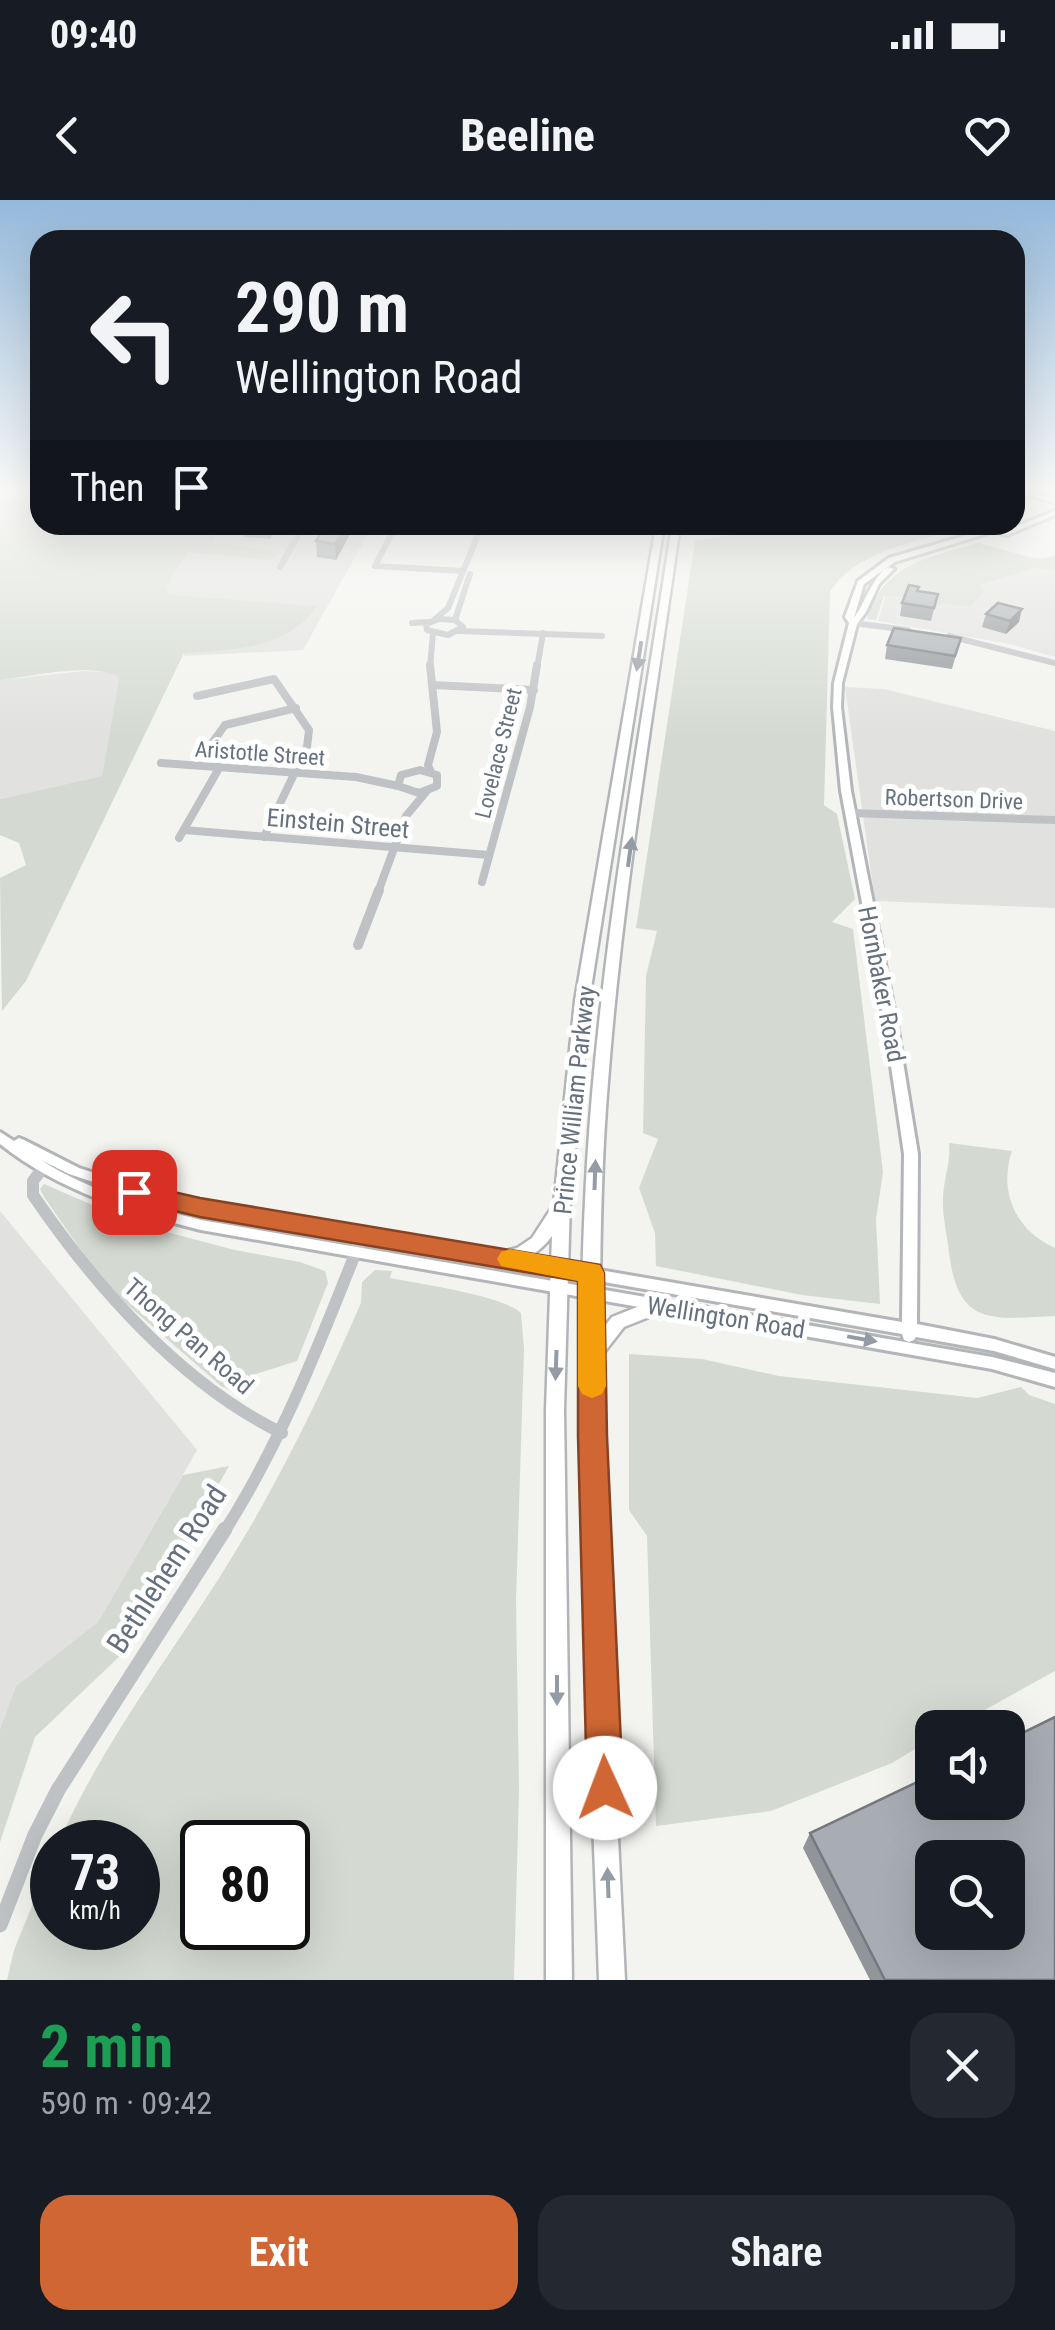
<!DOCTYPE html>
<html lang="en">
<head>
<meta charset="utf-8">
<style>
	:root { --surface:#171b24; --page:#242831; --text:#f1f3f6; --muted:#9ea1a6; --accent:#d06633 }
	body { margin:0; font-family:"Roboto Condensed",sans-serif; background:var(--page); color:var(--text); height:100vh; display:flex; flex-direction:column; font-size:38px; white-space:nowrap }
	* { box-sizing:border-box; margin:0 }
	p { font-size:32px; color:var(--muted) }
	.icon { flex:none; width:55px; height:55px; fill:none; stroke:currentColor; stroke-width:2; stroke-linecap:round; stroke-linejoin:round }
	.map { position:relative; height:1780px; overflow:hidden }
	.panel { display:flex; flex-direction:column; background:var(--surface); flex:1 }
	.panel>* { flex:none }
	.hud { position:absolute; left:30px; top:30px; width:995px; height:305px; border-radius:30px; box-shadow:0 10px 40px #0002; background:#171b24; color:var(--text); overflow:hidden }
	.fabs { position:absolute; left:915px; top:1510px; display:grid; gap:20px }
	.fabs a { display:grid; place-items:center; width:110px; height:110px; border-radius:20px; background:var(--surface); box-shadow:0 10px 40px #0002; font-size:50px }
	.speed { position:absolute; left:30px; top:1620px; display:flex; gap:20px; font-size:50px; font-weight:700; text-align:center }
	.speed>* { display:grid; place-content:center; width:130px; height:130px; border-radius:50%; background:var(--surface); box-shadow:0 10px 40px #0002; line-height:1 }
	.speed small { font-size:25px; font-weight:400 }
	.speed .limit { border:5px solid #111; border-radius:15px; background:#fff; color:#111 }
	.pin { position:absolute; display:grid; place-items:center; width:85px; height:85px; color:#fff; margin:-42px; border-radius:20px; box-shadow:0 5px 15px #0006 }
	.me { position:absolute; width:110px; margin:-55px; rotate:358deg; stroke-linejoin:round; filter:drop-shadow(0 0 8px #0008) }
	.turn { display:flex; align-items:center; gap:35px; height:210px; padding:0 40px; font-size:45px }
	.turn .icon { width:130px; height:130px; stroke-width:2.5 }
	.turn b { display:block; font-size:70px; line-height:85px }
	.then { display:flex; align-items:center; height:95px; padding:0 40px; background:#0003; gap:20px; font-size:38px }
	.round { display:grid; place-items:center; flex:none; width:105px; height:105px; border-radius:30px; background:var(--page) }
	.summary { display:flex; align-items:center; justify-content:space-between; height:170px; padding:0 40px }
	h1 { font-size:60px; font-weight:700; line-height:75px; color:#1e9e55 }
	.primary-button { display:flex; gap:20px; margin-top:auto; padding:20px 40px }
	.primary-button a { flex:1; height:115px; border-radius:30px; background:var(--accent); color:#fff; font-size:40px; font-weight:700; line-height:115px; text-align:center }
	.primary-button a+a { background:var(--page); color:var(--text) }
	.status { display:flex; justify-content:space-between; align-items:center; height:70px; padding:0 50px; background:var(--surface); direction:ltr }
	.status svg { height:28px; fill:currentColor }
	header { display:flex; justify-content:space-between; align-items:center; height:130px; padding:0 40px; background:var(--surface); font-size:45px; font-weight:700 }
	.map>svg:first-child { display:block }
</style>
</head>
<body>
<div class="status"><b>09:40</b><svg viewBox="0 0 49 12"><path d="M0 12V9h3v3zM5 12V6h3v6zM10 12V3h3v9zM15 12V0h3v12zM26 1h20v11H26zM47 4h2v5h-2z"/></svg></div>
<header><svg class="icon" aria-label="back" viewBox="0 0 24 24"><path d="M15 5l-7 7 7 7"/></svg>Beeline<svg class="icon" aria-label="heart" viewBox="0 0 24 24"><path d="M12 20l-8-8c-3-5 5-10 8-4 3-6 11-1 8 4z"/></svg></header>
<div class="map">
<svg width="1055" height="1780" viewBox="0 0 1055 1780">
	<rect width="100%" height="100%" fill="#f3f3f0"/>
	<g fill="#e1e2e0">
		<polygon points="202,325 373,325 303,450 184,456 182,438 196,398 169,396 167,387"/>
		<polygon points="1035,368 1055,371 1055,457 1010,444 878,421 887,390 975,402 983,392 978,385"/>
		<polygon points="84,471 108,472 119,478 102,576 0,599 0,480"/>
		<polygon points="845,487 884,489 1055,531 1055,708 875,701"/>
		<polygon points="0,1011 197,1250 98,1422 16,1486 0,1529"/>
	</g>
	<g fill="#d4dad1" fill-rule="evenodd">
		<path d="M0,288h40v37h180l-8,19 24,-1 -3,2 48,7 -12,8 -82,-8 -20,35 2,8 148,11c-28,43 -88,45 -133,47l-158,328 -24,30 -2,-133 26,-13 -7,-22 -19,-8v-36l102,-23 17,-98c-23,-17 -90,-1 -119,2z"/>
		<path d="M900,325h78c-48,13 -121,23 -148,67l-6,213 13,9 18,85 -23,23 21,7 30,243 -7,47 4,85 -78,-9 -146,-29 -1,-33 -16,-45 19,-49 -15,-6 3,-157 11,-45 -21,-3 59,-387 69,-11 84,4z"/>
		<path d="M978,343l59,16 18,-3v15l-20,-3 -56,17 5,7 -14,15 -25,-4 -10,4 -19,-10 -32,-1 -8,24 -9,-1c17,-56 62,-61 111,-76z"/>
		<path d="M949,943l63,8c-14,41 4,80 43,97v68c-64,3 -97,11 -106,-64 -2,-18 -7,-37 -6,-55 1,-19 8,-34 6,-54z"/>
		<polygon points="44,984 136,1024 235,1050 300,1062 325,1071 328,1083 297,1161 256,1174 242,1196 221,1186 106,1086 44,997 40,989"/>
		<path d="M375,1070l17,1 -2,7c29,6 112,17 131,35l3,36 -8,251 3,190 -5,190h-507l7,-30 38,-93v71h86v-86h-79c42,-96 106,-179 162,-267 55,-87 99,-178 140,-272l1,-21zM202,1642h86v86h-86z"/>
		<polygon points="629,1154 702,1159 779,1176 977,1198 1021,1187 1029,1195 1055,1204 1055,1471 954,1527 932,1528 932,1539 892,1563 771,1611 656,1626 647,1336 629,1310"/>
		<polygon points="229,1266 123,1453 35,1537 0,1642 0,1529 16,1486 98,1422 183,1275"/>
	</g>
	<g fill="none" stroke-linecap="round" stroke-linejoin="round">
		<g stroke="#b3b6b9" stroke-width="6">
			<g id="major">
				<polygon points="1015,288 1055,299 1055,303 1015,291"/>
				<polygon points="1055,311 1055,315 1007,335 1000,333"/>
				<path d="M1002,325h12l-119,37 -31,22 -10,34c12,-17 16,-36 33,-51l7,2 -15,15 -13,28 -9,12 -15,59 -1,24 10,84 46,234 21,129 -1,170 77,15 61,18v12l-61,-18 -78,-14 -2,3 -5,2 -5,-2 -2,-6 -739,-129 -94,-31 -28,-14c48,31 104,46 160,60l791,137 63,16v14l-63,-18 -791,-139c-72,-18 -142,-39 -201,-86v-12l14,9 5,-3 5,2 55,28 84,27 739,127 2,-168 -19,-129 -44,-234 -8,-84 1,-24 15,-60 -4,-6 13,-36 31,-23z"/>
			</g>
		</g>
		<g stroke="#b2b5b8" stroke-width="5">
			<g id="highway">
				<path d="M656,325h8l-75,476 -19,200 -6,209 8,570h-26v-570l6,-174c-13,18 -33,30 -55,27l-2,-5 2,-5 20,-5 15,-10 22,-34 21,-203z"/>
				<path d="M672,325h8c-26,185 -58,370 -72,557 -7,83 -8,167 -8,250l12,-15 40,-16 6,-2 6,2 3,5 -3,5 -40,16 -25,32 6,213 20,408h-26c-9,-272 -28,-545 -12,-817 13,-215 53,-426 85,-638z"/>
			</g>
		</g>
		<g stroke="#bfc2c5" stroke-width="6">
			<polyline points="396,325 375,366 463,371"/>
			<polyline points="280,367 304,325"/>
			<polygon points="439,419 455,420 463,427 448,435 427,430 426,424"/>
			<polyline points="434,420 448,408 482,325"/>
			<polyline points="455,420 470,374"/>
			<polyline points="412,423 429,422"/>
			<polyline points="853,423 908,430"/>
			<polyline points="458,431 602,436"/>
			<polyline points="949,436 1055,463"/>
			<polyline points="430,468 433,433"/>
			<polyline points="537,468 543,433"/>
		</g>
		<g stroke="#bfc2c5" stroke-width="8">
			<polyline points="430,465 437,532 428,565 431,572"/>
			<polyline points="432,485 534,490"/>
			<polyline points="197,496 274,479 309,530 307,547 264,637"/>
			<polyline points="296,508 225,525 207,550 301,559"/>
			<polyline points="161,563 356,577 398,586"/>
			<polygon points="420,570 437,575 437,586 419,593 398,586 401,575"/>
			<polyline points="851,613 1055,620"/>
			<polyline points="184,630 489,655"/>
			<polyline points="179,638 222,563"/>
			<polyline points="482,682 530,507 537,465"/>
			<polyline points="378,692 406,616 426,592"/>
		</g>
		<g stroke="#bfc2c5" stroke-width="10">
			<polyline points="358,745 379,690"/>
			<polyline points="37,975 48,961"/>
		</g>
		<g stroke="#bfc2c5" stroke-width="12">
			<path d="M39,973l-6,8v14c62,91 148,189 249,238"/>
			<path d="M224,1332c60,-94 98,-195 139,-298"/>
		</g>
		<polyline stroke="#bfc2c5" stroke-width="15" points="0,1725 35,1635 58,1590 225,1329"/>
		<use href="#major" fill="#fff" fill-rule="evenodd"/>
		<use href="#highway" fill="#fff" fill-rule="evenodd"/>
	</g>
	<g fill="#909599">
		<polygon points="242,325 276,325 276,328 270,339 244,337"/>
		<polygon points="355,325 336,360 317,357 316,341"/>
		<polygon points="938,394 931,421 900,416 902,403"/>
		<polygon points="986,414 1019,422 1006,434 982,427"/>
		<polygon points="887,445 957,451 952,469 885,459"/>
		<polygon points="810,1633 1055,1780 870,1780 803,1648"/>
	</g>
	<g fill="#75797d">
		<polygon points="270,325 276,325 276,328 270,339"/>
		<polygon points="345,325 355,325 336,360 335,344"/>
		<polygon points="1022,409 1019,422 1006,434 1010,421"/>
	</g>
	<g fill="#a7adb2" stroke="#75797d" stroke-width="2.5" fill-rule="evenodd">
		<polygon points="325,325 345,325 335,344 316,341"/>
		<polygon points="909,385 919,387 917,391 938,394 934,408 902,403"/>
		<polygon points="998,403 1022,409 1010,421 986,414"/>
		<polygon points="894,428 961,438 955,456 887,445"/>
		<path d="M1055,1517v263h-170l-75,-147 122,-58v27h76v-62zM932,1658h76v74h-76z"/>
	</g>
	<defs><path id="oneway-solid" d="M-6-.8H1V-3.2L6.5 0L1 3.2V.8H-6Z" transform="scale(2.5)"/></defs>
	<g fill="#939ca5">
		<use href="#oneway-solid" transform="translate(639 456) rotate(99)"/>
		<use href="#oneway-solid" transform="translate(630 652) rotate(-82)"/>
		<use href="#oneway-solid" transform="translate(595 975) rotate(-88)"/>
		<use href="#oneway-solid" transform="translate(862 1139) rotate(10)"/>
		<use href="#oneway-solid" transform="translate(556 1165) rotate(92)"/>
		<use href="#oneway-solid" transform="translate(557 1490) rotate(90)"/>
		<use href="#oneway-solid" transform="translate(608 1683) rotate(-92)"/>
	</g>
	<linearGradient id="sky" x2="0" y2="1"><stop stop-color="#95b9db"/><stop offset="0.54" stop-color="#fafaf8"/><stop offset="1" stop-color="#fafaf8" stop-opacity="0"/></linearGradient>
	<rect width="1055" height="538" fill="url(#sky)"/>
	<polygon fill="#d06633" stroke="#874221" stroke-width="2.5" points="134,983 200,998 600,1065 604,1073 607,1236 623,1588 617,1601 605,1606 593,1601 587,1588 578,1236 578,1081 200,1017 126,999 122,992 126,985"/>
	<polygon fill="#f59e0b" points="510,1049 600,1065 604,1073 606,1186 602,1194 592,1198 582,1194 578,1186 578,1081 501,1066 497,1059 501,1052"/>
	<g text-anchor="middle" stroke-width="10" stroke-linejoin="round" paint-order="stroke">
		<g font-size="22" fill="#65717e" stroke="#fff">
			<text transform="translate(260 553) rotate(4)" y="8">Aristotle Street</text>
			<text transform="translate(498 553) rotate(-76)" y="8">Lovelace Street</text>
			<text transform="translate(954 599) rotate(2)" y="8">Robertson Drive</text>
		</g>
		<g font-size="25" fill="#65717e" stroke="#fff">
			<text transform="translate(338 623) rotate(5)" y="9">Einstein Street</text>
			<text transform="translate(882 784) rotate(79)" y="9">Hornbaker Road</text>
			<text transform="translate(574 900) rotate(-84)" y="9">Prince William Parkway</text>
			<text transform="translate(726 1117) rotate(9)" y="9">Wellington Road</text>
			<text transform="translate(189 1136) rotate(41)" y="9">Thong Pan Road</text>
		</g>
		<g font-size="30" fill="#65717e" stroke="#fff">
			<text transform="translate(167 1369) rotate(-57)" y="10">Bethlehem Road</text>
		</g>
	</g>
</svg>
<div class="fabs">
<a><svg class="icon" aria-label="sound" viewBox="0 0 24 24"><path d="M4 9h4l5-4v14l-5-4H4zM17 9q2 3 0 6"/></svg></a>
<a><svg class="icon" aria-label="search" viewBox="0 0 24 24"><circle cx="10" cy="10" r="6"/><path d="M15 15l6 6"/></svg></a>
</div>
<div class="speed"><div>73<small>km/h</small></div><div class="limit">80</div></div>
<div class="pin" style="left:134px;top:992px;background:#d93025"><svg class="icon" aria-label="arrive" viewBox="0 0 24 24"><path d="M6 21V4h12l-3 4 3 4H6"/></svg></div>
<svg class="me" style="left:605px;top:1588px" viewBox="-20 -20 40 40"><circle r="19" fill="#fff"/><path d="M0-13L10 11 0 6-10 11z" fill="#d06633"/></svg>
<div class="hud">
<div class="turn"><svg class="icon" aria-label="left" viewBox="0 0 24 24"><path d="M17 20v-9H6M10 6l-5 5 5 5"/></svg><div><b>290 m</b>Wellington Road</div></div>
<div class="then">Then<svg class="icon" aria-label="arrive" viewBox="0 0 24 24"><path d="M6 21V4h12l-3 4 3 4H6"/></svg></div>
</div>
</div>
<section class="panel">
<div class="summary"><div><h1>2 min</h1><p>590 m · 09:42</p></div><a class="round"><svg class="icon" aria-label="close" viewBox="0 0 24 24"><path d="M6 6l12 12M18 6L6 18"/></svg></a></div>
<div class="primary-button"><a>Exit</a><a>Share</a></div>
</section>
</body>
</html>
